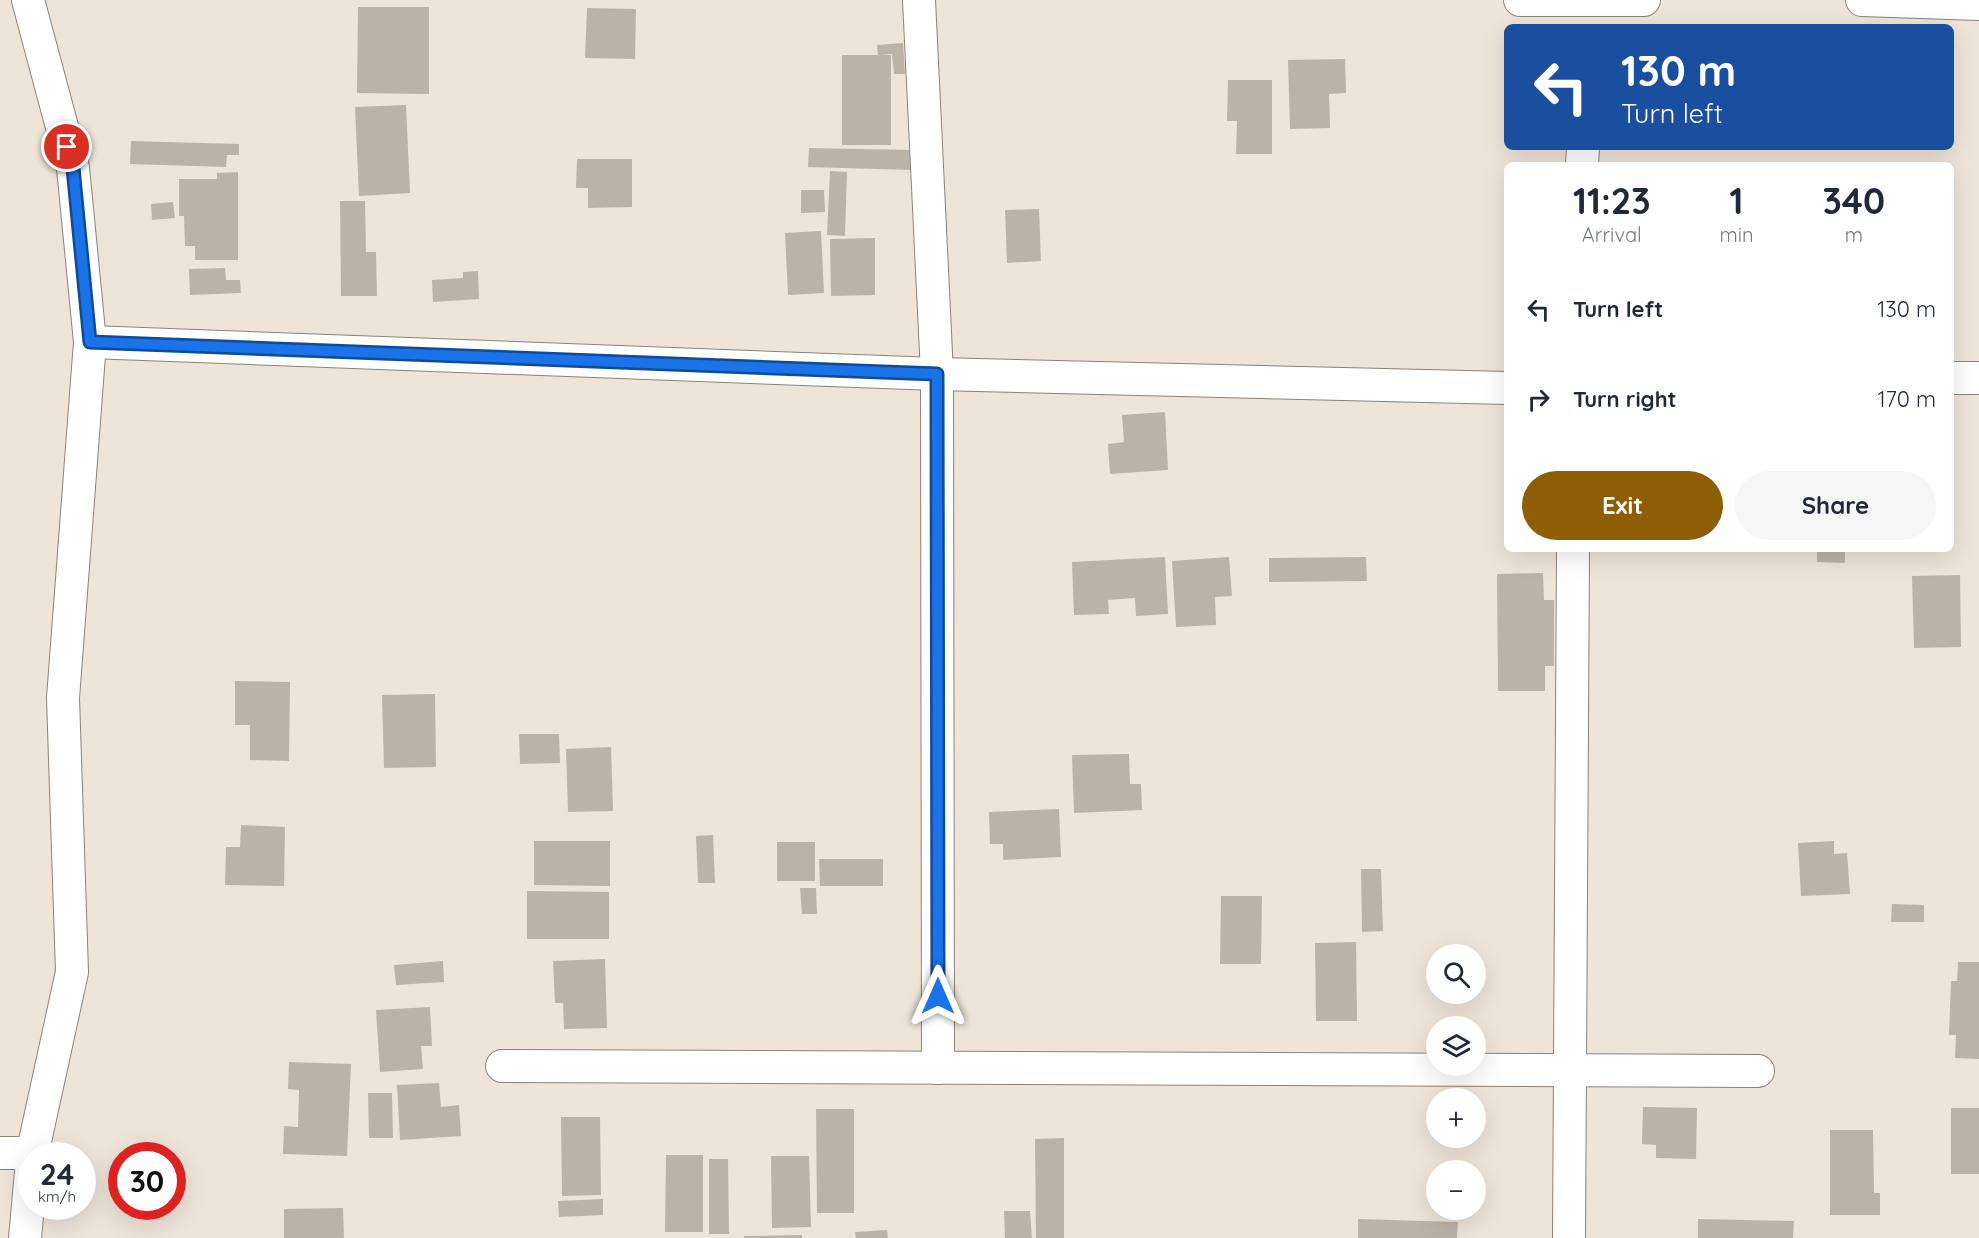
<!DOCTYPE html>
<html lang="en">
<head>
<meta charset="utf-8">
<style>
	:root { --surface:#fff; --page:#f6f6f7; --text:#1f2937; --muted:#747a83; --accent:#8d5e05 }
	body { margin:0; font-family:Quicksand,sans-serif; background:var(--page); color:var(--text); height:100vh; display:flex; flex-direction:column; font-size:22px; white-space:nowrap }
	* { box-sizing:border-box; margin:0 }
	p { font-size:20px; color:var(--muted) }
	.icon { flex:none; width:33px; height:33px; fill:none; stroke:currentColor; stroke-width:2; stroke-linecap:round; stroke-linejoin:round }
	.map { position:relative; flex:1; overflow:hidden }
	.drawer { position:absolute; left:1504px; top:162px; width:450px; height:390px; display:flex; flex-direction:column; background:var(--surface); border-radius:9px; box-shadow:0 6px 24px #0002 }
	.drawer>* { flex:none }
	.guide { position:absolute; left:1504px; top:24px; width:450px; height:126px; border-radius:9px; box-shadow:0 6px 24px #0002; background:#1a4fa0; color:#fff; overflow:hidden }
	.tools { position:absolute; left:1426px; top:944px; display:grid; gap:12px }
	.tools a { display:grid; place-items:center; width:60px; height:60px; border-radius:50%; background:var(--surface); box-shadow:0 6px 24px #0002; font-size:30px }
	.speed { position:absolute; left:18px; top:1142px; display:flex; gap:12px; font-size:30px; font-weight:700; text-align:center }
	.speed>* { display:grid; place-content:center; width:78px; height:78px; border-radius:50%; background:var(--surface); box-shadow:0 6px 24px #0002; line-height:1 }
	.speed small { font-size:15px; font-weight:400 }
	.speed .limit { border:9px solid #d22; background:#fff; color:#111 }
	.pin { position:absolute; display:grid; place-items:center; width:51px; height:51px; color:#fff; margin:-26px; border:3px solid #fff; border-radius:50%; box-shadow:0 2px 6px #0007 }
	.me { position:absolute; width:66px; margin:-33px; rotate:0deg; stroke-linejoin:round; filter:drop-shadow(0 0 4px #0008) }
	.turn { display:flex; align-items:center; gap:21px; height:126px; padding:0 18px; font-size:27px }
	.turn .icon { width:78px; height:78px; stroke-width:2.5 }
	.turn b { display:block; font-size:42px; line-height:51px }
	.eta { display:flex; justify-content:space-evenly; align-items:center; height:102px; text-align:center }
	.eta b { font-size:36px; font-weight:700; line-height:42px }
	.primary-button { display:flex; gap:12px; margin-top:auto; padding:12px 18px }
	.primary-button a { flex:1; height:69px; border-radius:36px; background:var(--accent); color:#fff; font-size:24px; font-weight:700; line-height:69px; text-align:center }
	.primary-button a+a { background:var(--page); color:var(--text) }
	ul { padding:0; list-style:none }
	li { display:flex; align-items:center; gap:18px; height:90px; padding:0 18px }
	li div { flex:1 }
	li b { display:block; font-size:22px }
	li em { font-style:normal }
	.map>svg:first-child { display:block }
</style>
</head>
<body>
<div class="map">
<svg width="1979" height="1238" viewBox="0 0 1979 1238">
	<rect width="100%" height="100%" fill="#eee4d8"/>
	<g fill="#bcb3a7">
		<polygon points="358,7 429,7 429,94 357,93"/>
		<polygon points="587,8 636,9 635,59 585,58"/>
		<polygon points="903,43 905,74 894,74 892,54 882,55 891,55 891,145 842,145 842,55 878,55 877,45"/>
		<polygon points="1345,59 1346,93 1329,94 1330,128 1290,129 1288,60"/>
		<polygon points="1228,80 1272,80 1272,154 1236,154 1237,121 1227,121"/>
		<polygon points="406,105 410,193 359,196 355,107"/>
		<polygon points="131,141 239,144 239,155 227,155 226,167 130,164"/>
		<polygon points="809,148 913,150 912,170 808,167"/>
		<polygon points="577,159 632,159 632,207 588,208 588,188 576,188"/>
		<polygon points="830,171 847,172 845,236 827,235"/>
		<polygon points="238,172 238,260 195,260 195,246 185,246 184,216 179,216 179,179 217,179 217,173"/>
		<polygon points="801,190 824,190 825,212 801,213"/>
		<polygon points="340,201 365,201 366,252 376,252 377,296 341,296"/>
		<polygon points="173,202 175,218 152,220 151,204"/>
		<polygon points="1039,209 1041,261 1007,263 1005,210"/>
		<polygon points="821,231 824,293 788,295 785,233"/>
		<polygon points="875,238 875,295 831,296 830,239"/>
		<polygon points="225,268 226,280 240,280 241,293 190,295 189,269"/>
		<polygon points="478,271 479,299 433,302 432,280 463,278 463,272"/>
		<polygon points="1165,412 1168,470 1110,474 1108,444 1124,442 1122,415"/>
		<polygon points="1817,549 1845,549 1845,563 1817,562"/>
		<polygon points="1165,557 1168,614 1136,616 1135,598 1108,600 1109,614 1074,615 1072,562"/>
		<polygon points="1229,557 1232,596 1215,597 1216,625 1176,627 1172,561"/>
		<polygon points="1366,557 1367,581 1269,582 1269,558"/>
		<polygon points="1543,573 1544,600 1554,600 1554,666 1545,666 1545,691 1498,691 1497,574"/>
		<polygon points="1960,575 1961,647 1914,648 1912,576"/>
		<polygon points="235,681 290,682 289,761 250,760 250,725 235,725"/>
		<polygon points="435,694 436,767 384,768 382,695"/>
		<polygon points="519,734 559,734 560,763 520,764"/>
		<polygon points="611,747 613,811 568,812 566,749"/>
		<polygon points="1129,754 1130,784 1141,784 1142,810 1074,813 1072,755"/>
		<polygon points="1059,809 1061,857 1003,860 1003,844 990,844 989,812"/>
		<polygon points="241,825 285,827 284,886 225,885 226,847 240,847"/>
		<polygon points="713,835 715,883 698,883 696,836"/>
		<polygon points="534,841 610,841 610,886 534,885"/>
		<polygon points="1834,841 1834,854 1847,853 1850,894 1801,896 1798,843"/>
		<rect x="777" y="842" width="38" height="39"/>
		<polygon points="819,859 883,859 883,886 820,886"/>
		<polygon points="1361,869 1381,869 1383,931 1362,932"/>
		<polygon points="800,888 816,888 817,914 802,914"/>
		<polygon points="527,891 609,892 609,939 527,939"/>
		<polygon points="1221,896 1262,896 1261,964 1220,964"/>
		<polygon points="1892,904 1924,905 1924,922 1891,922"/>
		<polygon points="1356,942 1357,1021 1316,1021 1315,943"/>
		<polygon points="605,959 607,1028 564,1029 563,1003 555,1003 553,961"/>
		<polygon points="443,961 444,982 396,985 394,965"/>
		<polygon points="1958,962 1979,962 1979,1059 1955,1058 1956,1035 1949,1035 1951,981 1957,981"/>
		<polygon points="430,1007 432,1046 421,1046 423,1069 380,1072 376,1010"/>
		<polygon points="289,1062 351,1064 347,1156 283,1154 284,1126 298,1127 299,1090 288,1089"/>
		<polygon points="439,1083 441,1107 459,1105 461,1136 400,1140 397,1085"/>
		<polygon points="368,1093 392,1093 393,1138 369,1138"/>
		<polygon points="1643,1107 1697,1108 1696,1159 1656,1158 1656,1145 1642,1144"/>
		<rect x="1951" y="1108" width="28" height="66"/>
		<polygon points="816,1109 854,1109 854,1213 817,1213"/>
		<polygon points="561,1117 600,1117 601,1195 562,1196"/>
		<polygon points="1830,1130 1873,1130 1874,1193 1880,1193 1880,1215 1830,1215"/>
		<polygon points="1064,1138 1064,1238 1036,1238 1035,1139"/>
		<polygon points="666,1155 703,1155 703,1232 665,1232"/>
		<polygon points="771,1156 809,1156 811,1227 772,1228"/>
		<polygon points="709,1159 728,1159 729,1234 709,1234"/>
		<polygon points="603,1199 603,1215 559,1217 558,1201"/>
		<polygon points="343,1208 344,1238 284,1238 284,1209"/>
		<polygon points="1004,1211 1030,1211 1032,1238 1005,1238"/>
		<polygon points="1358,1219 1458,1222 1457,1238 1358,1238"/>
		<polygon points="1698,1219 1794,1221 1793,1238 1698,1238"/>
		<polygon points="887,1230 888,1238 856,1238 855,1232"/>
		<polygon points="802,1235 802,1238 744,1238 744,1236"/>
	</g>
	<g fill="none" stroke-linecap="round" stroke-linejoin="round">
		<g stroke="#8c8378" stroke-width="34">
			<g id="minor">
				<polyline points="28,0 73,168 90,342 63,698 72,972 32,1155"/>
				<polyline points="919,0 937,374 938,1068"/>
				<polyline points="1520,0 1644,0"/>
				<polyline points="1862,0 1979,4"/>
				<polyline points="1582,165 1583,147"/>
				<polyline points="90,342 937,374 1508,388"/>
				<polyline points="1952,378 1979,378"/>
				<polyline points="502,1066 1758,1071"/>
				<polyline points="0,1153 32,1153"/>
				<polyline points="25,1238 32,1161"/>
				<polyline points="1569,1238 1573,549"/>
			</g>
		</g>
		<use href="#minor" stroke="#fff" stroke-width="32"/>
	</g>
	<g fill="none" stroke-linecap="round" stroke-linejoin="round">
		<g stroke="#114b97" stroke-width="15">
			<polyline id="route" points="67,147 73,168 90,342 937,374 938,996"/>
		</g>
		<use href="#route" stroke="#1a73e8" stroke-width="10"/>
	</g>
</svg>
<div class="tools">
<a><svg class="icon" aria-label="search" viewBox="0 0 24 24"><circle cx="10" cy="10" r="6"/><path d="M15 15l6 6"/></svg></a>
<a><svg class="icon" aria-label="layers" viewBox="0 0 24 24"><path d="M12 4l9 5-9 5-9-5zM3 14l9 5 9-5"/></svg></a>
<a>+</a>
<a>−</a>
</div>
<div class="speed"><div>24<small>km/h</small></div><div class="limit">30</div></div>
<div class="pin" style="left:67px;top:147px;background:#d93025"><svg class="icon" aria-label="arrive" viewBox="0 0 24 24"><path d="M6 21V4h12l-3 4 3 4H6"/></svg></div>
<svg class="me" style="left:938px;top:996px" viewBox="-20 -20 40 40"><path d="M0-17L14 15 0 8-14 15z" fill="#1a73e8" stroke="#fff" stroke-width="4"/></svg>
<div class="guide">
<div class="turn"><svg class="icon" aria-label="left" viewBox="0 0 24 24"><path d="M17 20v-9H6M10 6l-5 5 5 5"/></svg><div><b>130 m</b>Turn left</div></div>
</div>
<section class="drawer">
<div class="eta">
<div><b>11:23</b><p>Arrival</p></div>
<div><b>1</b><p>min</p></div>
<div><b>340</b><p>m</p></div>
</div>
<ul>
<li><svg class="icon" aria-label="left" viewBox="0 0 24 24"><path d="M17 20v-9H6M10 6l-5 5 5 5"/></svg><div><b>Turn left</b></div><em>130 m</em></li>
<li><svg class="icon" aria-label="right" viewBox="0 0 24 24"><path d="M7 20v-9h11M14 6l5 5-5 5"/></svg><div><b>Turn right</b></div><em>170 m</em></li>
</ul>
<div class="primary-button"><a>Exit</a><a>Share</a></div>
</section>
</div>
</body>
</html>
